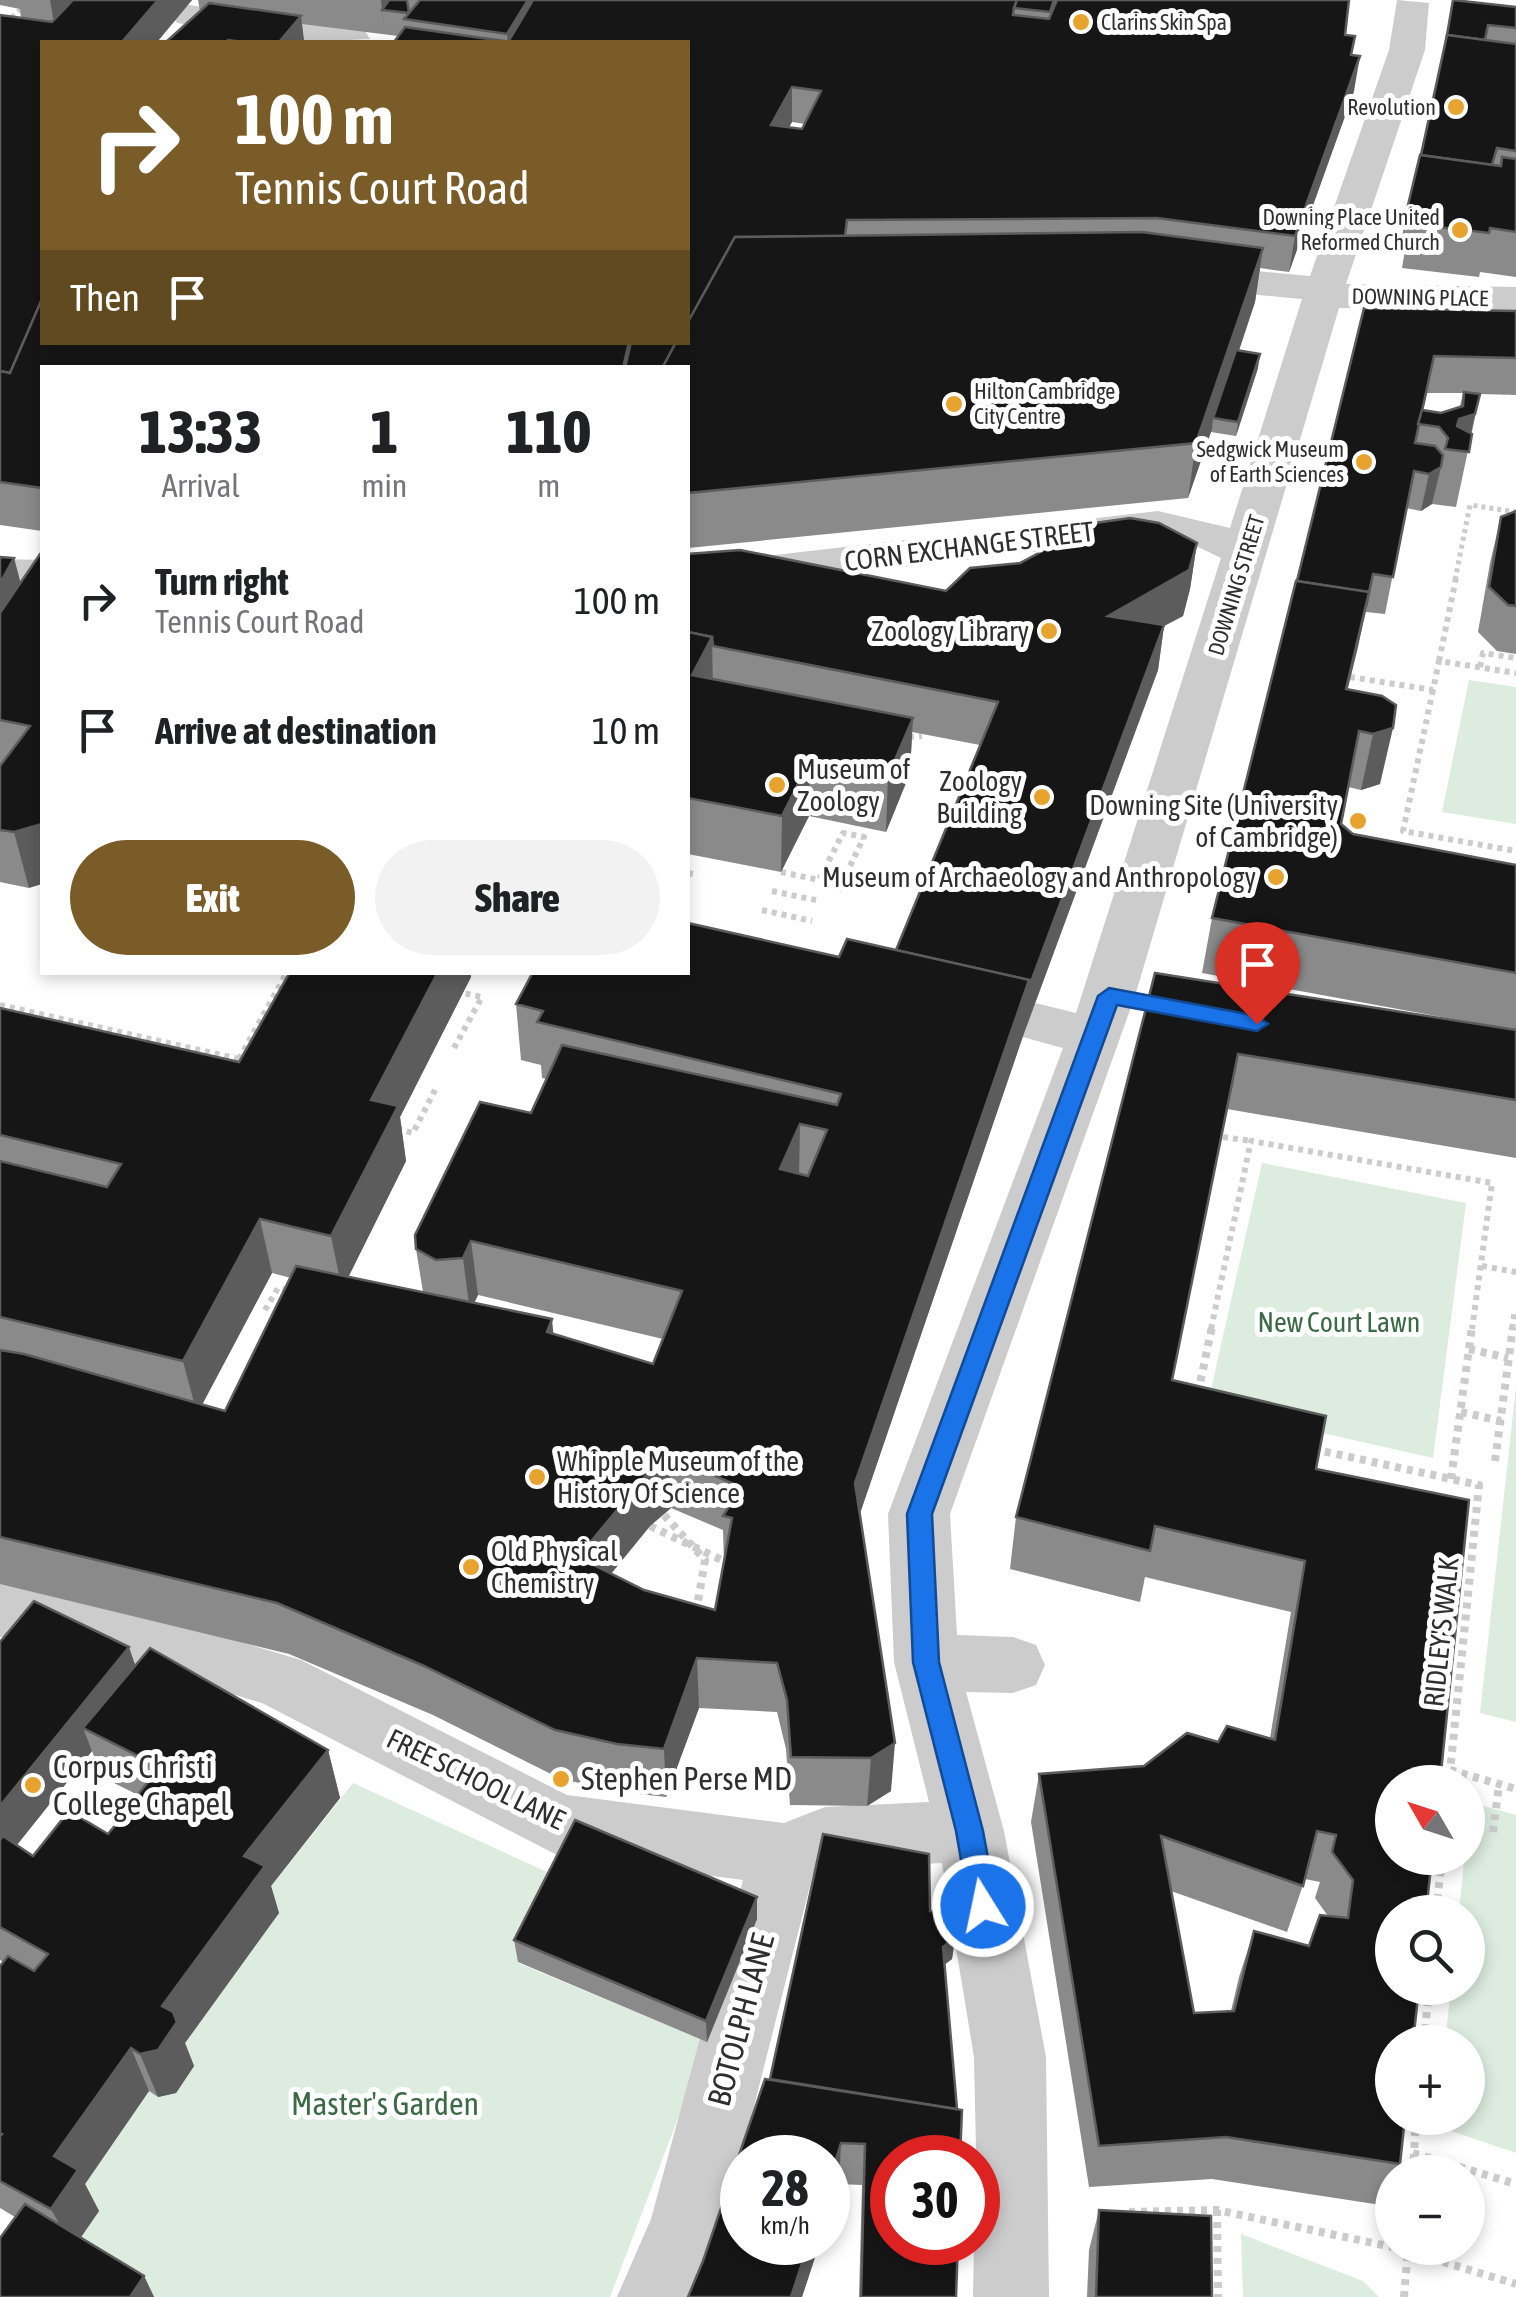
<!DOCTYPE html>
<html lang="en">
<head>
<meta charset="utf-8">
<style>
	:root { --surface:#fff; --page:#f2f2f2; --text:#202124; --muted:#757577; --accent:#7a5c28 }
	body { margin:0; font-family:"Asap Condensed",sans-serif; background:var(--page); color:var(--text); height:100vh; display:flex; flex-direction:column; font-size:38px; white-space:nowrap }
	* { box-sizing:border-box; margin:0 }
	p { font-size:32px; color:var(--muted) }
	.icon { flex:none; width:55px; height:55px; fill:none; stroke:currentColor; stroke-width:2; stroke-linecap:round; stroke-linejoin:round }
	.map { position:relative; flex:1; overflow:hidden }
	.panel { position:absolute; left:40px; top:365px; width:650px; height:610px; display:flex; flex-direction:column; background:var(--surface); border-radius:0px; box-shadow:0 5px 15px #0003 }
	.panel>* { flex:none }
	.hud { position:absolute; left:40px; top:40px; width:650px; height:305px; border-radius:0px; box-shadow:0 5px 15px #0003; background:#7a5c28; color:#fff; overflow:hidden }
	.needle { width:65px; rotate:309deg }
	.controls { position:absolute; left:1375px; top:1765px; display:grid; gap:20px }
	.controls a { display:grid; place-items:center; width:110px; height:110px; border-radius:50%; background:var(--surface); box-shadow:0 5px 15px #0003; font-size:50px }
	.speed { position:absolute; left:720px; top:2135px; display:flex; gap:20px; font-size:50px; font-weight:700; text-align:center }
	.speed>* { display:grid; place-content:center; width:130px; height:130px; border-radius:50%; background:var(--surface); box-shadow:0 5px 15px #0003; line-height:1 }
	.speed small { font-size:25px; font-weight:400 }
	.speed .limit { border:15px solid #d22; background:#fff; color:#111 }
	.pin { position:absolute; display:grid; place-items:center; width:85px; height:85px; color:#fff; margin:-102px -42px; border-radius:50% 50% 50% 0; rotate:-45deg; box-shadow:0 0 10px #0007 }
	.pin .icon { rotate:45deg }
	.me { position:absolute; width:110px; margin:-55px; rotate:350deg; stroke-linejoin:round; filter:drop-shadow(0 0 8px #0008) }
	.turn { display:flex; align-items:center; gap:35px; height:210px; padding:0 30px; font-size:45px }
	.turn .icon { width:130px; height:130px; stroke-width:2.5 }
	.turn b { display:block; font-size:70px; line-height:85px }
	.then { display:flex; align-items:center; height:95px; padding:0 30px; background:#0003; gap:20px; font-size:38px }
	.eta { display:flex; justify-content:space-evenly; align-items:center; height:170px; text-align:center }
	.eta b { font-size:60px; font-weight:800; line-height:70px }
	.cta { display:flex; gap:20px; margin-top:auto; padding:20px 30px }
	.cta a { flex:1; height:115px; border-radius:60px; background:var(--accent); color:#fff; font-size:40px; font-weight:800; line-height:115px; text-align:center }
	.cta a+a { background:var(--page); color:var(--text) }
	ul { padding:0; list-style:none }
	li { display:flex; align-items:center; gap:30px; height:130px; padding:0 30px }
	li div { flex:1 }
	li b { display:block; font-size:38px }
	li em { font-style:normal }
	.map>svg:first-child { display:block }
</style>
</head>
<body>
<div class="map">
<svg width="1516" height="2297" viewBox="0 0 1516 2297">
	<rect width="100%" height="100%" fill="#fff"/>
	<g fill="#dcecdf">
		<polygon points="1469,680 1516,687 1516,824 1442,812"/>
		<polygon points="1262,1163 1466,1203 1433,1458 1207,1407"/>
		<polygon points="1516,1387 1516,1722 1480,1713"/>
		<polygon points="353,1783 560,1878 518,1963 707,2042 610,2297 149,2297 73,2249 75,2197 149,2091 158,2097 258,1903"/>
		<polygon points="1470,1802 1516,1815 1516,2153 1436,2126 1437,2118 1468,2118 1468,2042 1445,2042 1451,1988 1468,1988 1468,1912 1459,1912"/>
		<polygon points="1241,2234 1363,2281 1379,2297 1243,2297"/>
	</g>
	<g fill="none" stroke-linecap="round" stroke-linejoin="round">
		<g stroke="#ccc" stroke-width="5" stroke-dasharray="4 4" stroke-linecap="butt">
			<polyline points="0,28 21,9"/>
			<polyline points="1455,580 1470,505 1516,512"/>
		</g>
		<g stroke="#ccc" stroke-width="6" stroke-dasharray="5 5" stroke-linecap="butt">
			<polyline points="1439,661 1456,578"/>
			<polyline points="1480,667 1483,653 1516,658"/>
			<polyline points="1350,677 1433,690 1439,661 1516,673"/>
			<polyline points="1433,690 1403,831 1516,851"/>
			<polyline points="909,737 922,736"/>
			<polyline points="781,872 819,880 843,833 864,837 838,891"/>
			<polyline points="688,873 698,875"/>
			<polyline points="772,891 820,901"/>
			<polyline points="762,910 812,921"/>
			<polyline points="0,1005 239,1059"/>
			<polyline points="454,1048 482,997 463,993"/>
			<polyline points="239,1059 287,972"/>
			<polyline points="397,1129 413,1133 437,1086"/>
			<polyline points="1223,1137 1251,1141"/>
			<polyline points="1482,1266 1516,1272"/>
			<polyline points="265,1310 278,1288 293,1291"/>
			<polyline points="1211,1329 1251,1141 1492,1183 1472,1329"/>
			<polyline points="1512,1329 1515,1310"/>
		</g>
		<g stroke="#ccc" stroke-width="8" stroke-dasharray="6 6" stroke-linecap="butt">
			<polyline points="1469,1349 1508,1358"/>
			<polyline points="1198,1393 1212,1327"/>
			<polyline points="1461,1412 1501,1421"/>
			<polyline points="1313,1449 1479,1485 1449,1782"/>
			<polyline points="1495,1461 1513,1327"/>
			<polyline points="1451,1479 1472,1327"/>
			<polyline points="664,1515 705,1560 696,1613"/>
			<polyline points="1450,1770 1516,1789"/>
			<polyline points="1493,1832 1499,1785"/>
			<polyline points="1436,1912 1442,1858"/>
			<polyline points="1424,2042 1429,1988"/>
			<polyline points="1413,2153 1516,2184"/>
			<polyline points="1413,2172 1416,2118"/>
			<polyline points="1217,2210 1218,2297"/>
			<polyline points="1129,2212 1217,2210 1392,2247"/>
			<polyline points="1397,2248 1516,2284"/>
			<polyline points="1404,2297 1408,2248"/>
		</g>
		<g fill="#ccc" fill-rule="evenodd">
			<polygon points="1397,0 1429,3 1425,50 1346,284 1516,287 1516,311 1339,308 1135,996 950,1514 957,1635 1013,1637 1036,1645 1045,1665 1036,1685 1013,1693 966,1692 1004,1831 1046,2057 1049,2297 973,2297 974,2242 978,2242 974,2057 942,1863 826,1869 813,1874 724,2224 693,2297 617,2297 651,2219 743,1880 559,1856 262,1703 67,1644 0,1637 0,1583 67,1590 301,1660 567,1795 784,1823 825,1807 929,1802 894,1662 888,1514 1063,1048 1008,1033 1001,1020 1008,1007 1027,1001 1076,1013 1221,558 1194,545 1158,537 688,593 688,565 1158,511 1230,528 1302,299 1183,288 1169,284 1163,276 1169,268 1183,264 1310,276 1389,50"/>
			<polygon points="189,5 352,28 365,31 370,39 302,42 177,23 171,16 177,9"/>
			<polygon points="0,559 42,560 42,588 0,587"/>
		</g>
		<polyline stroke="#ccc" stroke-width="8" stroke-dasharray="6 6" stroke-linecap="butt" points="650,1526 726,1562"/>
	</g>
	<g fill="#8a8a8a" fill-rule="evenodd">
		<path d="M0,0h192l-35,42h-115v300l646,-300h-294l4,-6 -96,-12 2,17 -104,-30 -2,-11h1151l-4,35 7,20 2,36 -65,181 -29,-4 -5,34 -16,49 19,17 -22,68 -25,-4 1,-3 -24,69 -500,50v-180h-646v163l-42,-6v-510l21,3 -1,-9 -20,-4zM792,122l13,2 -3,5 -13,-2z"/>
		<polygon points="1516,7 1516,277 1480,272 1479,277 1402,268 1405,250 1399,249 1442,57"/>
		<path d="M1364,308l152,3v84l-36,-1 -24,113 -24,-3 -11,7 -15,-3 -21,106 -19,-2 -19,78 35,6 -2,88 -19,6 -13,-3 -7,37 12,10 163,31v293l-289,-49 -55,272 144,88 84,695 -4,8h-4v9l-11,24 -169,-26 -123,8 -58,-365 8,-48 105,-8 74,-24 52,-4 21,-126 -146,-35 -5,25 -130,-33 6,-52 139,-544 330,52 -283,-52 10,-55zM1427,393h36l-3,13 -19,7 -18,-3zM1305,1879l15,3 -5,16 13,18 -19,30 -55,-15 -15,46 -8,34 -37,2 -23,-122 116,41z"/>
		<polygon points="1516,511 1516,654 1497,651 1478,632 1490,563 1501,517"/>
		<path d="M1197,543l-7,46 -7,27 -19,10 -6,44 -135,366 -163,477 31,278 -24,15 -77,-1 -4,-56 -9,-37 -78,-4 -33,89 -45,-5 -60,-13 -128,-64 -144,-61 -289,-70v-576l239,54 51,-90h181v5l-71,140 6,44 -58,116 75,15 -7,-43 115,-136 16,-34 -5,-1 -1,-13 -20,-5 -5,-56 380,-54 84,-205 -68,-13 -2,41 -24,59 -77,-16 -28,56 -93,-18v-300l258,37zM272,1273l19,5 -66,133 -23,-6zM478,1295l185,44 -10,25 -99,-30 -80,-31zM671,1508l52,22 1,33 -9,47 -71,-20 -33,-16 39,-48z"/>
		<polygon points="40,554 29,888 0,882 0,557 14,558 20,583"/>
		<path d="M0,1642l135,24 193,84 12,48 -69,88 8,27 -94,130 9,23 -18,27 -18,4 -9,-6 -64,93 14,27 -19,27 64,38 10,21h-154l15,-80 -15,-9v-242l3,-4 -3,-2zM92,1751l10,26 36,18 -30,16 6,15 -6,8 -75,22 -16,-11z"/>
		<polygon points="757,1897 757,1919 707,2042 518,1962 514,1940"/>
		<polygon points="930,1911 955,1937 952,1959 944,1965 956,2297 859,2297 862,2185 839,2184 828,2219 828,2158 820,2242 802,2297 688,2297 703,2261 770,2079"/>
		<polygon points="1099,2210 1212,2297 1087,2297 1089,2250"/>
	</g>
	<g fill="#5c5c5c">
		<polygon points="50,0 97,0 56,34"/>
		<polygon points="158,0 192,0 157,42 122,42"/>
		<polygon points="381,0 407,0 382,10 385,35"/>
		<polygon points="528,0 556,0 508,42 507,34"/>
		<polygon points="301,16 304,41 302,42 279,42"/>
		<polygon points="1360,56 1354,91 1289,272 1295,236"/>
		<polygon points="792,87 792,122 771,160 771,125"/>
		<polygon points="1263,248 1255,302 1216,418 1213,418 1212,429 1188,498 1196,443"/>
		<polygon points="1260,354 1258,368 1236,436 1238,422"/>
		<polygon points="1475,414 1467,452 1452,450 1459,419"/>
		<polygon points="1441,467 1432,504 1421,511 1429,474"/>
		<polygon points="1197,543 1190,589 1183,616 1164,626 1158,670 1023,1036 853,1534 855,1483 1108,616"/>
		<polygon points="14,558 26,603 0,692 0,583"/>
		<polygon points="1373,574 1358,647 1334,745 1346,689"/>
		<polygon points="712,637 713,692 692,675"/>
		<polygon points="913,718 910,773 886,832 888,776"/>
		<polygon points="1393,728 1380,784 1361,790 1373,734"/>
		<polygon points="810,760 809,816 781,872 782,816"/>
		<polygon points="42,824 42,884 29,888 14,832"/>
		<polygon points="438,972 471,972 471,977 400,1117 406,1161 342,1290 331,1236 371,1100"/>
		<polygon points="800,1124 799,1178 780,1169"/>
		<polygon points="260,1219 272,1273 197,1414 183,1361"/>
		<polygon points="471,1241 478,1295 470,1312 463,1258"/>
		<polygon points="552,1319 557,1372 547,1332"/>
		<polygon points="669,1456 671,1508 650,1526 583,1608 578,1557 647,1474"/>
		<polygon points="129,1647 143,1688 83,1728 92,1751 0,1866 0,1806"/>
		<polygon points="697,1658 699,1708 666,1797 664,1749"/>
		<polygon points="895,1743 891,1791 867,1806 871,1758"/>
		<polygon points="328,1750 340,1798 271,1886 279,1913 185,2043 194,2066 176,2093 158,2097 140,2054 162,2006 244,1856"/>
		<polygon points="757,1897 757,1919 707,2042 706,2021"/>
		<polygon points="955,1937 952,1959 940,1968 943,1947"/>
		<polygon points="131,2048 149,2091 85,2184 99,2211 73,2249 51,2209 54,2156"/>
		<polygon points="841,2143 839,2184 828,2219 828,2185"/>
		<polygon points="809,2242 820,2242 802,2297 791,2297"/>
		<polygon points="144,2276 154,2297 130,2297"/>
	</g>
	<g fill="#161616" stroke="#5c5c5c" stroke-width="2.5" fill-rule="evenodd">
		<polygon points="73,0 158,0 122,42 42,42 42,299 10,373 0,371 0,15 52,22"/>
		<polygon points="389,0 407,0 409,13 382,10"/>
		<polygon points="420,0 528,0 507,34 404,19"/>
		<path d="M533,0h484l-3,8 -1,7 36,4 8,-19h292l-4,35 10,1 -4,19 9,1 -65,180 -138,-18 -310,2 -2,16 -110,1 -47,85v-280h-180zM792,87l29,4 -19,38 -31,-4z"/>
		<polygon points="1017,0 1054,0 1050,12 1014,8"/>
		<polygon points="1453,0 1516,7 1516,28 1488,25 1485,40 1447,35 1446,41"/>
		<polygon points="209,3 301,16 279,42 243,42 228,40 226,42 166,42"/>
		<polygon points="405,27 503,41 502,42 394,42"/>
		<polygon points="1447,35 1516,44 1516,151 1497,148 1492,165 1421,155"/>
		<polygon points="1420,155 1501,166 1502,157 1516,159 1516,232 1490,228 1489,233 1411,224 1416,207 1408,205"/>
		<polygon points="1142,232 1263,248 1196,443 688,493 688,368 662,368 676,342 688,342 688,322 735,237"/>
		<polygon points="42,299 42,342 629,342 623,368 42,368 42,488 0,482 0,371 10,373"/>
		<polygon points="1364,308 1516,311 1516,358 1434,356 1415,443 1435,446 1443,455 1441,467 1429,474 1414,471 1393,577 1373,574 1366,607 1369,592 1297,581"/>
		<polygon points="631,342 676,342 662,368 625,368"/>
		<polygon points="1236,350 1260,354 1238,422 1213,418"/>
		<polygon points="1464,392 1480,394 1475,414 1459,419 1457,426 1472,434 1469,452 1445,449 1448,438 1439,427 1418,424 1422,410 1441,413 1463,406"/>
		<polygon points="1516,511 1516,606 1508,605 1489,587 1501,517"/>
		<polygon points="1130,518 1159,523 1197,543 1189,570 1108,616 1164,625 1028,990 1029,980 896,950 998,702 713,646 712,637 688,632 688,554 740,550 946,591 970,568 1020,563 1095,523"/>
		<polygon points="40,554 42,555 42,824 14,832 0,830 0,766 30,726 0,720 0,613"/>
		<polygon points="0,557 14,558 0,583"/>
		<polygon points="1296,581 1369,592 1346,689 1382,696 1396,705 1393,728 1373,734 1359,731 1341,824 1353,834 1516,865 1516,973 1212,918"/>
		<polygon points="688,632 712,637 692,675 913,718 888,776 810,760 782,816 688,798"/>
		<path d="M688,923l151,34 8,-18 182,41 -174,503 40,260 -24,15 -80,-1 -4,-57 -10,-37 -80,-5 -33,91 -47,-5 -62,-14 -131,-64 -147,-63 -277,-66v-187l24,4 201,57 71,-145 256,53 -5,13 106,32 29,-73 -211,-50 -8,17 -27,2 -20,-11 -1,-14 65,-133 51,11 31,-68 275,60 4,-11 -304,-72 6,-11 -27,-7 17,-32h155zM800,1124l27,6 -19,46 -28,-7zM669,1456l72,31 -18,29 9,2 -17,92 -71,-20 -66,-33 69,-83z"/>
		<polygon points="290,972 438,972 371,1100 398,1106 331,1236 260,1219 183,1361 0,1317 0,1161 107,1187 121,1164 0,1135 0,1008 239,1062"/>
		<path d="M1155,973l361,57v70l-278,-46 -66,326 154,36 -10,53 153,31 -29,282h-48v76h40l-6,54h-34v76h27l-6,54h-21v76h13l-5,46 -174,-27 -127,9 -60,-372 105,-8 43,-33 31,9 9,-16 48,14 30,-179 -150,-35 -5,25 -134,-34zM1317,1831l19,4 -4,17 21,28 -5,38 -28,-3 -11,31 -55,-15 -20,80 -40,2 -33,-177 142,50z"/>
		<polygon points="34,1601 129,1647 0,1806 0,1642"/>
		<polygon points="150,1648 328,1750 244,1856 265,1866 162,2006 173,2012 177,2022 158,2050 140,2054 131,2048 54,2156 78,2170 51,2209 0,2181 0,2136 2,2134 0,2133 0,1966 8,1956 34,1971 48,1954 0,1927 0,1840 3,1836 33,1856 69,1811 108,1834 117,1823 108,1811 119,1796 136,1797 160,1767 83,1728"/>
		<polygon points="575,1820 757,1897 706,2021 514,1940"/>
		<polygon points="823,1834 929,1854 930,1911 945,1912 955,1937 943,1947 957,2109 770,2079"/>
		<polygon points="765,2079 962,2110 960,2158 892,2158 892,2242 958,2242 956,2297 861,2297 865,2144 841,2143 828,2185 828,2158 742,2158 742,2242 809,2242 791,2297 688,2297 703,2261"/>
		<polygon points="25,2204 144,2276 130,2297 0,2297 0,2238"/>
		<polygon points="1099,2210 1211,2216 1212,2297 1096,2297"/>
	</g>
	<polygon fill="#1a73e8" stroke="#114b97" stroke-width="2.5" points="1109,988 1257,1016 1268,1024 1257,1031 1117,1005 932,1514 939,1662 983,1831 997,1906 993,1916 983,1920 973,1916 969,1906 956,1831 913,1662 907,1514 1098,996"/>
	<g fill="#e8a32e" stroke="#fff" stroke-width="4">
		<circle cx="1081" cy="22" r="10"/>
		<circle cx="1456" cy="107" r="10"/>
		<circle cx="1460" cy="230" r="10"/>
		<circle cx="954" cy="404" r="10"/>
		<circle cx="1364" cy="462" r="10"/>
		<circle cx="1049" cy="631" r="10"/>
		<circle cx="777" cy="785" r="10"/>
		<circle cx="1042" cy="797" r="10"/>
		<circle cx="1358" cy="821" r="10"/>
		<circle cx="1276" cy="877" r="10"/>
		<circle cx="537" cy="1477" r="10"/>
		<circle cx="471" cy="1567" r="10"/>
		<circle cx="561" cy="1779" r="10"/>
		<circle cx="33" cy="1785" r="10"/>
	</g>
	<g text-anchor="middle" stroke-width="10" stroke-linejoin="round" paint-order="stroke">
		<g font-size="22" fill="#2f2f2f" stroke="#fff" text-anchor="end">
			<text x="1101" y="30" text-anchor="start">Clarins Skin Spa</text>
			<text x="1436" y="115">Revolution</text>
			<text x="1440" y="225">Downing Place United<tspan x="1440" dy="25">Reformed Church</tspan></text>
			<text x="974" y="399" text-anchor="start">Hilton Cambridge<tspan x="974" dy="25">City Centre</tspan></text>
			<text x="1344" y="457">Sedgwick Museum<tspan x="1344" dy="25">of Earth Sciences</tspan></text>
		</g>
		<g font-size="22" fill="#2f2f2f" stroke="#fff">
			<text transform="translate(1420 297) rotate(1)" y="8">DOWNING PLACE</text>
			<text transform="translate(1236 585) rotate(-73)" y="8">DOWNING STREET</text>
		</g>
		<g font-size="28" fill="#2f2f2f" stroke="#fff">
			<text transform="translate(969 546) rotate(-7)" y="10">CORN EXCHANGE STREET</text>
			<text transform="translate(1441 1632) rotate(-84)" y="10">RIDLEY'S WALK</text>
			<text transform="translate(476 1779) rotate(26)" y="10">FREE SCHOOL LANE</text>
		</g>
		<g font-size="28" fill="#2f2f2f" stroke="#fff" text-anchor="end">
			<text x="1029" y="641">Zoology Library</text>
			<text x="797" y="779" text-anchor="start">Museum of<tspan x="797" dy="32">Zoology</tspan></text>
			<text x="1022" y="791">Zoology<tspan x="1022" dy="32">Building</tspan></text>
			<text x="1338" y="815">Downing Site (University<tspan x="1338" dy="32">of Cambridge)</tspan></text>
			<text x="1256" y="887">Museum of Archaeology and Anthropology</text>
			<text x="557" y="1471" text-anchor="start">Whipple Museum of the<tspan x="557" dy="32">History Of Science</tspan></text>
			<text x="491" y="1561" text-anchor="start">Old Physical<tspan x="491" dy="32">Chemistry</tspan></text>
		</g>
		<g font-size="28" fill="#3b6b46" stroke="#fff">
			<text x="1339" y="1332">New Court Lawn</text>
		</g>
		<g font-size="32" fill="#2f2f2f" stroke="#fff" text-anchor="start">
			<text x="53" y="1778">Corpus Christi<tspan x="53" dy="37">College Chapel</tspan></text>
			<text x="581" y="1790">Stephen Perse MD</text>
		</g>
		<g font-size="32" fill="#2f2f2f" stroke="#fff">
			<text transform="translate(741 2020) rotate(-75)" y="11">BOTOLPH LANE</text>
		</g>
		<g font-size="32" fill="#3b6b46" stroke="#fff">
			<text x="385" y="2115">Master's Garden</text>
		</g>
	</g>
</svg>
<div class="controls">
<a><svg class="needle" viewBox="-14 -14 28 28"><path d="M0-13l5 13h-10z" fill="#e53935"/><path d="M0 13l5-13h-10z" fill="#757577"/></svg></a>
<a><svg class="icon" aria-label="search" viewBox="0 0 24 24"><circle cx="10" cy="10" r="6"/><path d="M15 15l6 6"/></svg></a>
<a>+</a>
<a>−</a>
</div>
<div class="speed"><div>28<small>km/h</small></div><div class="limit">30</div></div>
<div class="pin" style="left:1257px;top:1024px;background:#d93025"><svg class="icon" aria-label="arrive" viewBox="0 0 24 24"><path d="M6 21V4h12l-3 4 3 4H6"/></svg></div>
<svg class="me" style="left:983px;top:1906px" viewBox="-20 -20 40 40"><circle r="17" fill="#1a73e8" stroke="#fff" stroke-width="3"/><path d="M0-11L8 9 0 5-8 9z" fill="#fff"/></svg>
<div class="hud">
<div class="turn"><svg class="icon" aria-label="right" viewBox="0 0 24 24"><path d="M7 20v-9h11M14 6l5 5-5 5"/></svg><div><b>100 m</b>Tennis Court Road</div></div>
<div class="then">Then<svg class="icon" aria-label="arrive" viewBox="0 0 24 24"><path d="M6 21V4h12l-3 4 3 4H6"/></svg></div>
</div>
<section class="panel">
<div class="eta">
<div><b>13:33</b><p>Arrival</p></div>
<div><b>1</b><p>min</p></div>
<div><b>110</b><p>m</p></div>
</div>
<ul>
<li><svg class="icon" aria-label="right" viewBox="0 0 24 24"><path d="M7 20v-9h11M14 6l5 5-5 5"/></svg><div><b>Turn right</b><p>Tennis Court Road</p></div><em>100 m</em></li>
<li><svg class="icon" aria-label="arrive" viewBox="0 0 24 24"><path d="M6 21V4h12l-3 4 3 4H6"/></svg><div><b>Arrive at destination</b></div><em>10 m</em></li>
</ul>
<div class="cta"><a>Exit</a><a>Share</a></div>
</section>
</div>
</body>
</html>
